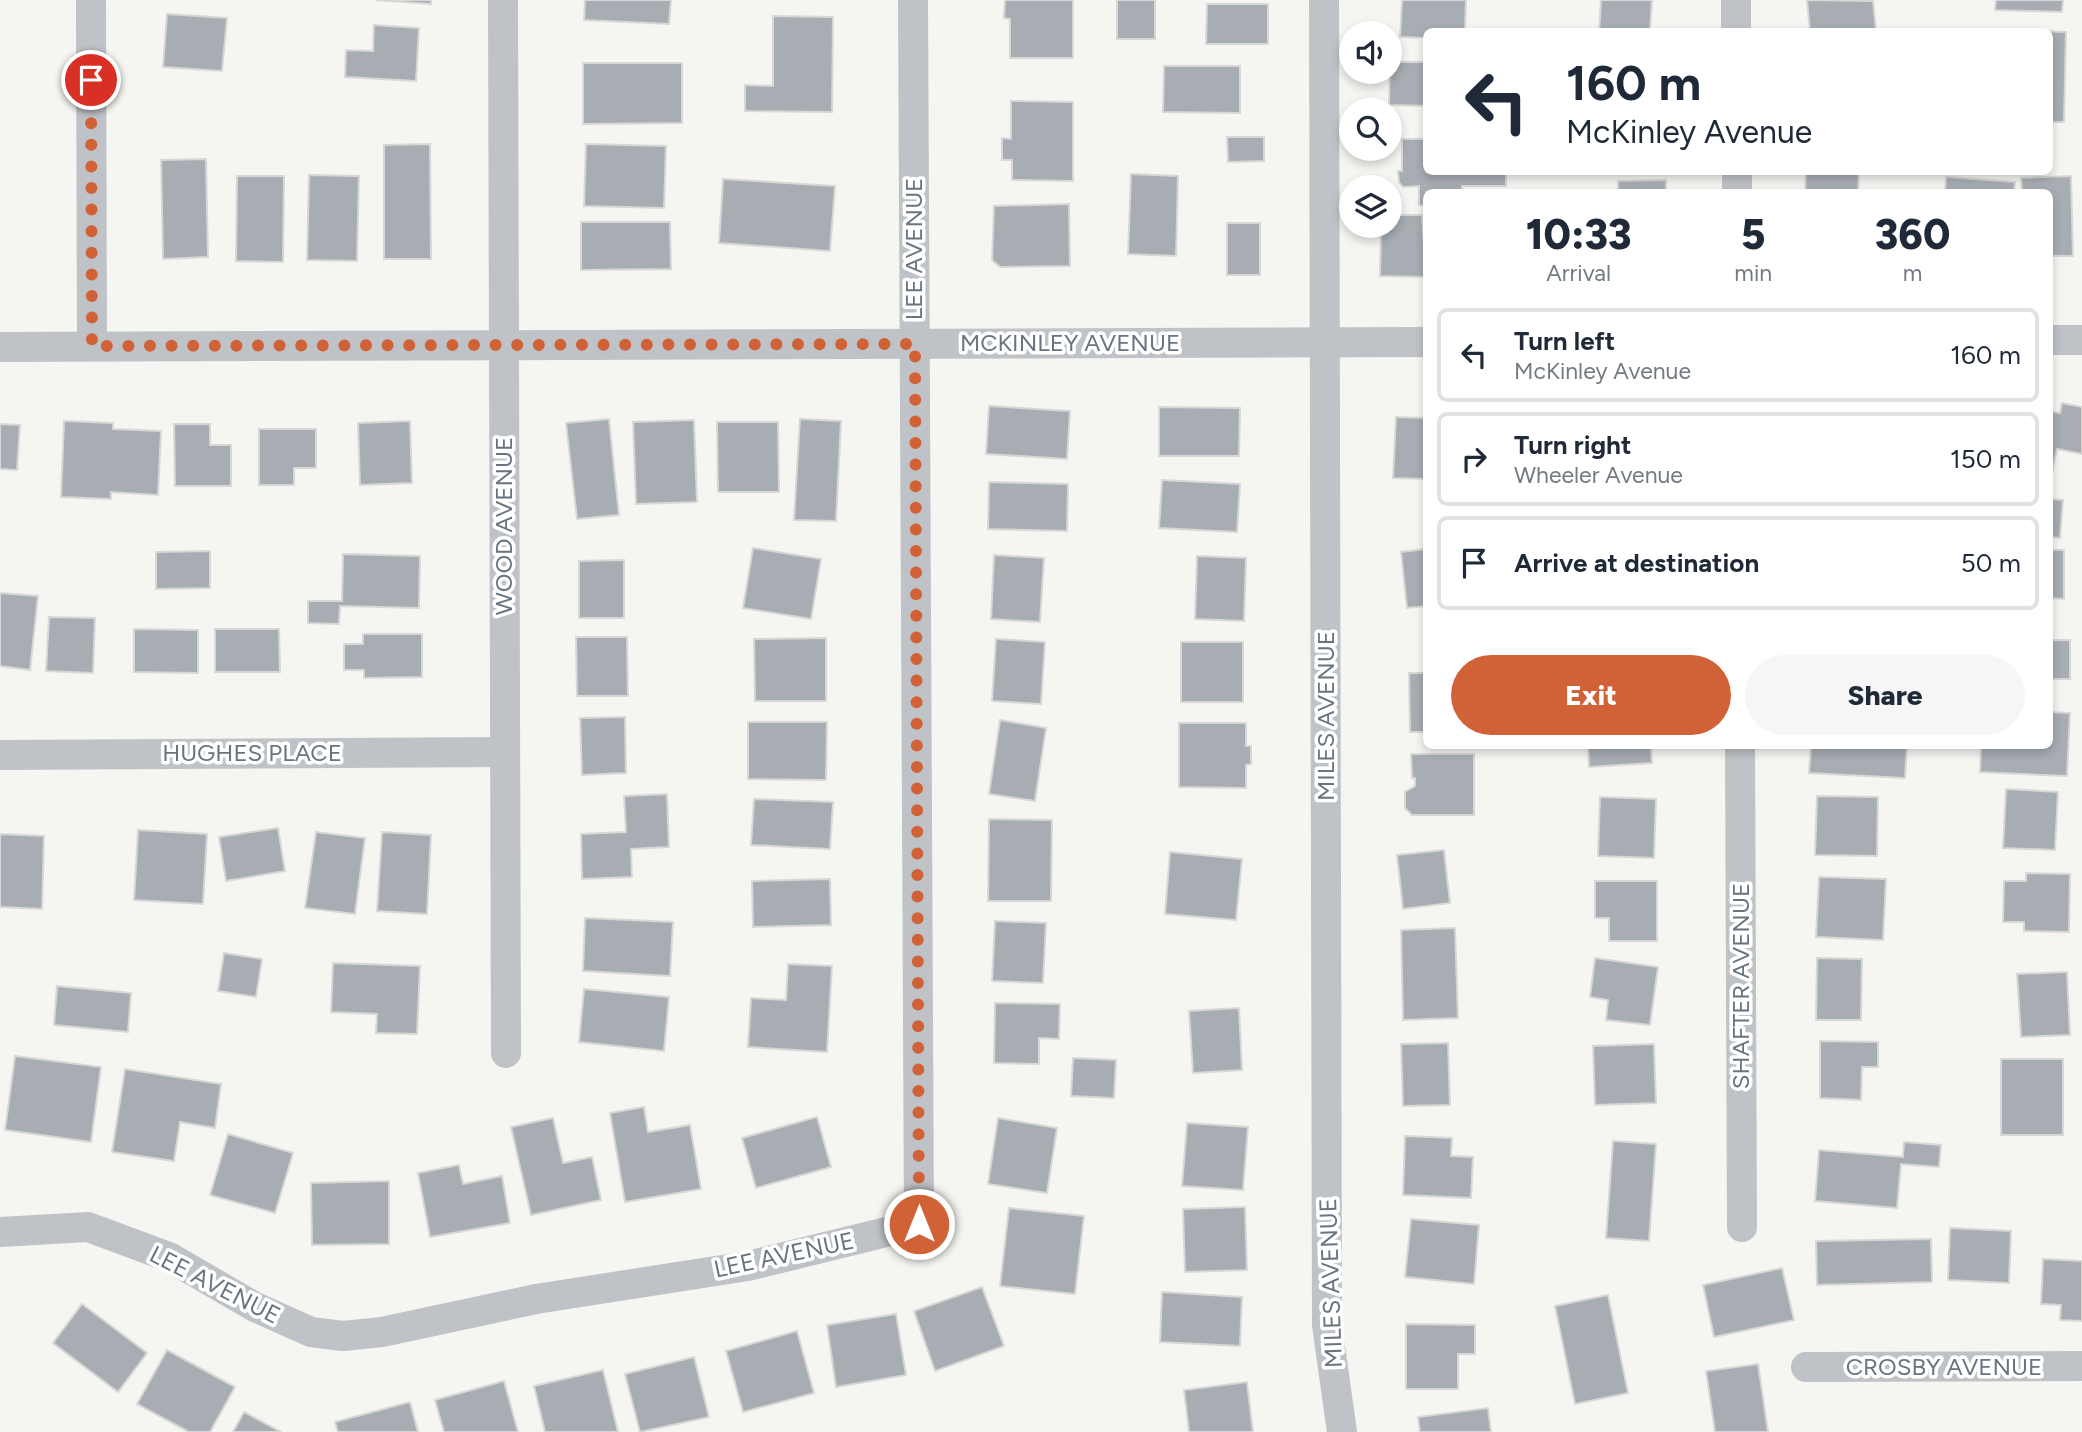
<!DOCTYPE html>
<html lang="en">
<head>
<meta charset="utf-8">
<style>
	:root { --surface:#fff; --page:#f6f6f7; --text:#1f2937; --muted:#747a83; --line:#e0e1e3; --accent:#d16237 }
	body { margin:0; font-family:Figtree,sans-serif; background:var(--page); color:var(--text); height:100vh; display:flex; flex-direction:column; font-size:26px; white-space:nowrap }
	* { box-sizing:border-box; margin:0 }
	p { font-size:23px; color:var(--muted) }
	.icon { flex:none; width:38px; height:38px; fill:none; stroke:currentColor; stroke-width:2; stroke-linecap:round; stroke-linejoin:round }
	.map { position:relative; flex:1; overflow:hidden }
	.panel { position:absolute; left:1423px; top:189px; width:630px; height:560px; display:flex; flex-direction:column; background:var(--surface); border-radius:10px; box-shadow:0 4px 10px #0003 }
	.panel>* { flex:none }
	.hud { position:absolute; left:1423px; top:28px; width:630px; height:147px; border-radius:10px; box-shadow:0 4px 10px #0003; background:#fff; color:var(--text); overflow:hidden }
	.buttons { position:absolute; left:1339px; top:21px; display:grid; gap:14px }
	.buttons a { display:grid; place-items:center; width:63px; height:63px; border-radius:50%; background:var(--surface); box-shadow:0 4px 10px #0003; font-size:35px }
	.pin { position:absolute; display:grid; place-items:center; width:60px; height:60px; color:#fff; margin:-30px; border:4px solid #fff; border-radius:50%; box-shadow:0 2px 7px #0007 }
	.me { position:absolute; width:77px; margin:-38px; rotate:0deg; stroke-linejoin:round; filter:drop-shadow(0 0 5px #0008) }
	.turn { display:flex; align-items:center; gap:24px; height:147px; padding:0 28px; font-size:32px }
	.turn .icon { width:91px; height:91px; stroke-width:2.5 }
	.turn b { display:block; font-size:49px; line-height:60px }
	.eta { display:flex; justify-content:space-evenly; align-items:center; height:119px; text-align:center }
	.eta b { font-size:42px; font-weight:800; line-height:49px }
	.action { display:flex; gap:14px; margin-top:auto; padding:14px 28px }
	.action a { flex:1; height:80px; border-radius:42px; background:var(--accent); color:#fff; font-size:28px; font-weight:800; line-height:80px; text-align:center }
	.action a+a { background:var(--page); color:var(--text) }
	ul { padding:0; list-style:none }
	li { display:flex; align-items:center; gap:21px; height:94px; margin:0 14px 10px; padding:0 14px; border:4px solid var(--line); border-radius:10px }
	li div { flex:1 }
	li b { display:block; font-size:26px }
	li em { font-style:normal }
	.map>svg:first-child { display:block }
</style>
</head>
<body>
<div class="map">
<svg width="2082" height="1432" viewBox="0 0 2082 1432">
	<rect width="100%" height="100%" fill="#f5f5f2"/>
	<g fill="#a7adb2" stroke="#d7d7d5" stroke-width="2">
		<polygon points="376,0 431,0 431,4"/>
		<polygon points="585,0 671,0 669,24 584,20"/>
		<polygon points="1005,0 1073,0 1073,58 1010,58 1010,19 1004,18"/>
		<rect x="1117" y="0" width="38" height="39"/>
		<polygon points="1402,0 1466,0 1465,32 1426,32 1426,38 1400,37"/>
		<polygon points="1601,0 1652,0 1650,32 1599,32"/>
		<polygon points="1807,0 1873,1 1876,30 1810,32"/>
		<polygon points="1996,0 2063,0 2062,12 1995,10"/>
		<polygon points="1207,4 1268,4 1268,44 1206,44"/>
		<polygon points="167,14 227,18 222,71 163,67"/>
		<polygon points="773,16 833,17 832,112 745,111 745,85 773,86"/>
		<polygon points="374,25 419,28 416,81 345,77 346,50 373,51"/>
		<polygon points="2016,30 2066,32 2064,122 2049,122 2049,32"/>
		<polygon points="1390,62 1426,62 1426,106 1389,105"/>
		<polygon points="583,63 682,63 682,123 583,124"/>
		<polygon points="1164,66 1240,66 1240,113 1163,112"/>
		<polygon points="1011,101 1073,102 1073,181 1012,180 1012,160 1002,160 1002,138 1011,139"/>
		<polygon points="1227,137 1264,137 1264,161 1228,162"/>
		<polygon points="1402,139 1426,139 1426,172 1506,172 1506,186 1462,186 1462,192 1426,192 1426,206 1419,205 1419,186 1403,187 1399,182 1398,171 1402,171"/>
		<polygon points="430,144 431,259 384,259 384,145"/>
		<polygon points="586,144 666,146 664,208 584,206"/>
		<polygon points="206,159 208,257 163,259 161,160"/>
		<polygon points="1806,172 1859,172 1858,192 1805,192"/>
		<polygon points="1131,174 1178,176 1176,256 1128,254"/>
		<polygon points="309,175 359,176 357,261 307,260"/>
		<polygon points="237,176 284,176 283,262 236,261"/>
		<polygon points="2071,176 2073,256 2049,256 2049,192 2022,192 2021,178"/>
		<polygon points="1946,177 2015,182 2014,192 1945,192"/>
		<polygon points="723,179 835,186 830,251 719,243"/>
		<polygon points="1666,180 1666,192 1618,192 1618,181"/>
		<polygon points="1069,204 1070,266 1000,267 992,260 994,206"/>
		<polygon points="1390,215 1422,215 1426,277 1380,276 1381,226 1390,226"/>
		<polygon points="581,222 670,222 671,269 581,270"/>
		<rect x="1227" y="223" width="33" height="52"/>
		<polygon points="2062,403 2082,407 2082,454 2057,449 2052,473 2049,473 2049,411 2060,413"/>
		<polygon points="989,406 1070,411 1067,459 986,454"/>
		<polygon points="1159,407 1240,408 1239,456 1159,456"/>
		<polygon points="1396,417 1426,418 1426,479 1393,478"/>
		<polygon points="609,419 619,515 577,519 566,423"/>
		<polygon points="800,419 841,421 836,521 794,520"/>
		<polygon points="694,420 697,502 636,504 633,422"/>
		<polygon points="64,421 113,423 113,429 161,431 158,495 111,492 111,499 61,497"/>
		<polygon points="410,421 412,483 360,485 358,423"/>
		<polygon points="717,422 778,422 779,492 718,492"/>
		<polygon points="0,424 20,425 17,470 0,469"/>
		<polygon points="174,424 210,424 210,445 231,445 231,486 175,486"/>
		<polygon points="259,429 316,429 316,468 294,468 294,485 259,485"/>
		<polygon points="1162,480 1240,484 1237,532 1159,528"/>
		<polygon points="989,482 1068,484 1067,531 988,529"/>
		<polygon points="2049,499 2063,500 2060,538 2049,537"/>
		<polygon points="753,548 821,559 811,619 743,608"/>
		<polygon points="1426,549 1426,606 1407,608 1401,552"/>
		<polygon points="2049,550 2064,550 2064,599 2049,598"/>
		<polygon points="210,551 210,588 156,589 156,552"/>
		<polygon points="343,554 420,556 419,608 340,606 339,624 308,623 308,601 342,601"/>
		<polygon points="994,555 1044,558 1040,622 991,619"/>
		<polygon points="1197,556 1246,558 1244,621 1195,619"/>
		<polygon points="624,560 624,618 579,618 579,561"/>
		<polygon points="0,593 38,596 30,670 0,666"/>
		<polygon points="49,617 95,618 93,673 46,671"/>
		<polygon points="134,629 198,630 198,673 134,672"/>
		<polygon points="215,629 279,629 280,672 215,672"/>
		<polygon points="363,634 422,634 422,677 364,678 364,670 344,670 344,644 363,644"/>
		<polygon points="576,637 627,637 628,696 577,696"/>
		<polygon points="826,638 826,701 755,701 754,639"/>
		<polygon points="996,639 1045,642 1041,704 992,701"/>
		<rect x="2049" y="640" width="21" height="39"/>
		<rect x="1181" y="642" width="62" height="60"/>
		<polygon points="1409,673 1426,673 1426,732 1410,732"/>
		<polygon points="2049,712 2070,713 2067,776 1980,772 1981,746 2049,746"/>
		<polygon points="625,717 626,773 582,775 580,718"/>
		<polygon points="1000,720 1046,728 1035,801 989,794"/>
		<polygon points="748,722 827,722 826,780 748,779"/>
		<polygon points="1179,723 1246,723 1246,746 1251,746 1251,764 1246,765 1246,788 1179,787"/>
		<polygon points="1588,746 1651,746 1652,763 1589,767"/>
		<polygon points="1811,746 1907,746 1905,778 1809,773"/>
		<polygon points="1411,754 1474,754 1474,815 1412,815 1405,808 1405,792 1415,786 1415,778 1412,778"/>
		<polygon points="2006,789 2058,792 2055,850 2003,848"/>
		<polygon points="667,794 669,847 631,849 632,877 582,879 581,834 626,832 624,796"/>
		<polygon points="1817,796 1878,797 1877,856 1815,855"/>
		<polygon points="1600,797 1656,799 1654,858 1598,856"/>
		<polygon points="754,799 833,802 830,849 751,845"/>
		<polygon points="989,819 1052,820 1051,901 988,901"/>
		<polygon points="278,828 285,871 226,881 219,837"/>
		<polygon points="138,830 207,834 203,904 134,900"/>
		<polygon points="316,832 365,838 355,914 305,908"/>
		<polygon points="382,832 431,835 427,914 377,911"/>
		<polygon points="0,834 44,836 42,909 0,907"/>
		<polygon points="1444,850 1450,903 1403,909 1397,855"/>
		<polygon points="1170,852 1242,859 1236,920 1165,914"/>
		<polygon points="2026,873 2070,874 2069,932 2024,931 2024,922 2003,922 2004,881 2026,881"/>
		<polygon points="1819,877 1886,879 1883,940 1816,937"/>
		<polygon points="830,879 831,925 753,927 752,881"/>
		<polygon points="1595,881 1657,881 1657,941 1609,941 1609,918 1595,918"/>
		<polygon points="585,918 673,922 670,976 583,971"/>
		<polygon points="995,921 1046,923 1043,983 992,981"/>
		<polygon points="1455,928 1458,1018 1403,1020 1401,930"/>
		<polygon points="224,953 262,959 256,997 218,991"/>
		<polygon points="1595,958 1658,967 1650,1025 1606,1020 1608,1000 1590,997"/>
		<polygon points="1817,958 1862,959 1861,1020 1816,1020"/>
		<polygon points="333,963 420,966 417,1034 376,1033 377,1014 331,1012"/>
		<polygon points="788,964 832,966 827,1052 748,1047 751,998 786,1000"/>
		<polygon points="2067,972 2070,1035 2021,1037 2017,974"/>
		<polygon points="57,986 131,993 128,1032 54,1025"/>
		<polygon points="584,989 669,997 664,1051 579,1042"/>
		<polygon points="995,1003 1060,1004 1059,1039 1039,1038 1039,1064 994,1063"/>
		<polygon points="1239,1008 1242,1070 1193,1073 1189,1011"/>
		<polygon points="1820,1041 1878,1042 1878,1067 1862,1067 1861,1100 1820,1098"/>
		<polygon points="1448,1043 1450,1105 1403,1106 1401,1044"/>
		<polygon points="1654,1044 1656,1103 1595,1105 1593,1046"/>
		<polygon points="15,1056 101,1067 91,1142 5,1130"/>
		<polygon points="1073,1058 1116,1060 1114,1098 1071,1096"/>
		<rect x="2001" y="1059" width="62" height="76"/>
		<polygon points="125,1069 221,1084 215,1128 180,1122 174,1161 112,1152"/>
		<polygon points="644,1107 648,1132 690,1125 701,1189 625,1202 610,1113"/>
		<polygon points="817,1117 831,1167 756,1188 742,1138"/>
		<polygon points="553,1118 563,1163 592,1157 601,1200 531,1215 511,1127"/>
		<polygon points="998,1118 1057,1128 1047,1193 988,1184"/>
		<polygon points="1187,1123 1248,1127 1243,1190 1182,1186"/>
		<polygon points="228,1134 293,1153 275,1213 210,1195"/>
		<polygon points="1405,1136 1452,1138 1451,1156 1473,1157 1471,1198 1403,1195"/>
		<polygon points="1613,1141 1656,1144 1649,1241 1606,1238"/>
		<polygon points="1904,1142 1941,1145 1939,1167 1901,1164 1897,1208 1815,1201 1819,1150 1903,1157"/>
		<polygon points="459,1165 463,1184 502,1176 510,1223 430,1237 418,1173"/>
		<polygon points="389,1181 389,1244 312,1245 311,1183"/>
		<polygon points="1245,1207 1247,1270 1185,1272 1183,1209"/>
		<polygon points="1009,1208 1084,1216 1075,1294 1000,1286"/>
		<polygon points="1411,1219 1479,1225 1474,1284 1405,1277"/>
		<polygon points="1950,1228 2011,1231 2009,1283 1948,1280"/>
		<polygon points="1931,1239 1932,1282 1817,1285 1816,1241"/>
		<polygon points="2043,1259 2082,1261 2082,1321 2060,1320 2061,1305 2041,1304"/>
		<polygon points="1782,1268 1794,1320 1714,1337 1703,1285"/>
		<polygon points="982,1287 1004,1346 935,1371 914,1311"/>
		<polygon points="1162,1292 1242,1297 1240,1346 1160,1342"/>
		<polygon points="1608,1295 1628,1393 1575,1404 1555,1306"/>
		<polygon points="82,1304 147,1353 118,1392 53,1343"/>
		<polygon points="896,1314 906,1375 836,1387 827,1325"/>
		<polygon points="1406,1324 1475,1325 1475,1354 1458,1354 1458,1389 1406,1389"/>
		<polygon points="797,1331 814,1393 743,1412 726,1351"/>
		<polygon points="167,1350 235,1387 210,1432 189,1432 137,1404"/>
		<polygon points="694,1357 709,1417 640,1432 625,1374"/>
		<polygon points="1758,1364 1768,1432 1715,1432 1706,1371"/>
		<polygon points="603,1370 618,1432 545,1432 534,1386"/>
		<polygon points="504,1381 518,1432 444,1432 435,1400"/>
		<polygon points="1247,1382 1253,1432 1189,1432 1184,1390"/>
		<polygon points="410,1402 418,1432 338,1432 335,1422"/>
		<polygon points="1488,1408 1491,1432 1420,1432 1418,1417"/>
		<polygon points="244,1412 281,1432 233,1432"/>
	</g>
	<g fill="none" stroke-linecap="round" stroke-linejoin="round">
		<g stroke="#bfc2c6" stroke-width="30">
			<polyline points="91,0 92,346"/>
			<polyline points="503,0 506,1053"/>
			<polyline points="1324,0 1327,1325 1342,1432"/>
			<polyline points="1736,0 1736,32"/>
			<polyline points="1737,172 1737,192"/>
			<polyline points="2049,340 2082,340"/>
			<polyline points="0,347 1426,342"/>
			<polyline points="1740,746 1742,1227"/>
			<polyline points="0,755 504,752"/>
			<polyline points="0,1232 88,1227 169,1257 255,1307 311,1332 343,1336 382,1332 536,1299 748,1266 919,1224 913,0"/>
			<polyline points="1806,1367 2082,1366"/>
		</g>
	</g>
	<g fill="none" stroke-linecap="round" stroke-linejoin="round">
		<polyline stroke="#d16237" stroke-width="12" stroke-dasharray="0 21.6" points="91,80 92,346 915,344 919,1224"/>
	</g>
	<g text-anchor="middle" stroke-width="7" stroke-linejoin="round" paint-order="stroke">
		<g font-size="24" fill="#687480" stroke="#fff">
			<text transform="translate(914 249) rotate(-90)" y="8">LEE AVENUE</text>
			<text x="1070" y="351">MCKINLEY AVENUE</text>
			<text transform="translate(504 526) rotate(-90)" y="8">WOOD AVENUE</text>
			<text transform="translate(1326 716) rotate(-90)" y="8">MILES AVENUE</text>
			<text x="252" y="761">HUGHES PLACE</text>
			<text transform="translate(1741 986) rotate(-90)" y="8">SHAFTER AVENUE</text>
			<text transform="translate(784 1255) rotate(-12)" y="8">LEE AVENUE</text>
			<text transform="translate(1331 1283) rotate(-92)" y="8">MILES AVENUE</text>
			<text transform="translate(215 1285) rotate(27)" y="8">LEE AVENUE</text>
			<text x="1944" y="1375">CROSBY AVENUE</text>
		</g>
	</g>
</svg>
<div class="buttons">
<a><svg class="icon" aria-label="sound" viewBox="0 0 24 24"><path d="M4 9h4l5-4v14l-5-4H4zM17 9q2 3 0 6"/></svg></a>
<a><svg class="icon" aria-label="search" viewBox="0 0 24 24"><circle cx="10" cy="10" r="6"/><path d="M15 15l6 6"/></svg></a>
<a><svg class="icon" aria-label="layers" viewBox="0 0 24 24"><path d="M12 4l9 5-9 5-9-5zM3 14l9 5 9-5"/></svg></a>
</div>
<div class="pin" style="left:91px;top:80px;background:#d93025"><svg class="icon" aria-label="arrive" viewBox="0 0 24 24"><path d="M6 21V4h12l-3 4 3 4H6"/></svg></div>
<svg class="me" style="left:919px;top:1224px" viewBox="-20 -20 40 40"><circle r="17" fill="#d16237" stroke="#fff" stroke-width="3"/><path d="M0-11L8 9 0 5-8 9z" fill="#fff"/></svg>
<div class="hud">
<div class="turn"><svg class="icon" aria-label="left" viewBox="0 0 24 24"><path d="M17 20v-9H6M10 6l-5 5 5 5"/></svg><div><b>160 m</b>McKinley Avenue</div></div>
</div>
<section class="panel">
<div class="eta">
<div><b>10:33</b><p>Arrival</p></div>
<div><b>5</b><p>min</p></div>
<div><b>360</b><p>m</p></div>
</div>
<ul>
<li><svg class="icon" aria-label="left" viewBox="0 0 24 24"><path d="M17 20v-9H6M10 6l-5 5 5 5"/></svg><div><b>Turn left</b><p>McKinley Avenue</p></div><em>160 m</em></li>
<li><svg class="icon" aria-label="right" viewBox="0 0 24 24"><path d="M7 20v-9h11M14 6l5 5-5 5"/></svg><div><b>Turn right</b><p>Wheeler Avenue</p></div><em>150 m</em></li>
<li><svg class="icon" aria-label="arrive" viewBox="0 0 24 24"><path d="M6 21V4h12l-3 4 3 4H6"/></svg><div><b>Arrive at destination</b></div><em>50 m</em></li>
</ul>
<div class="action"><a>Exit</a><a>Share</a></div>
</section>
</div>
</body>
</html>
